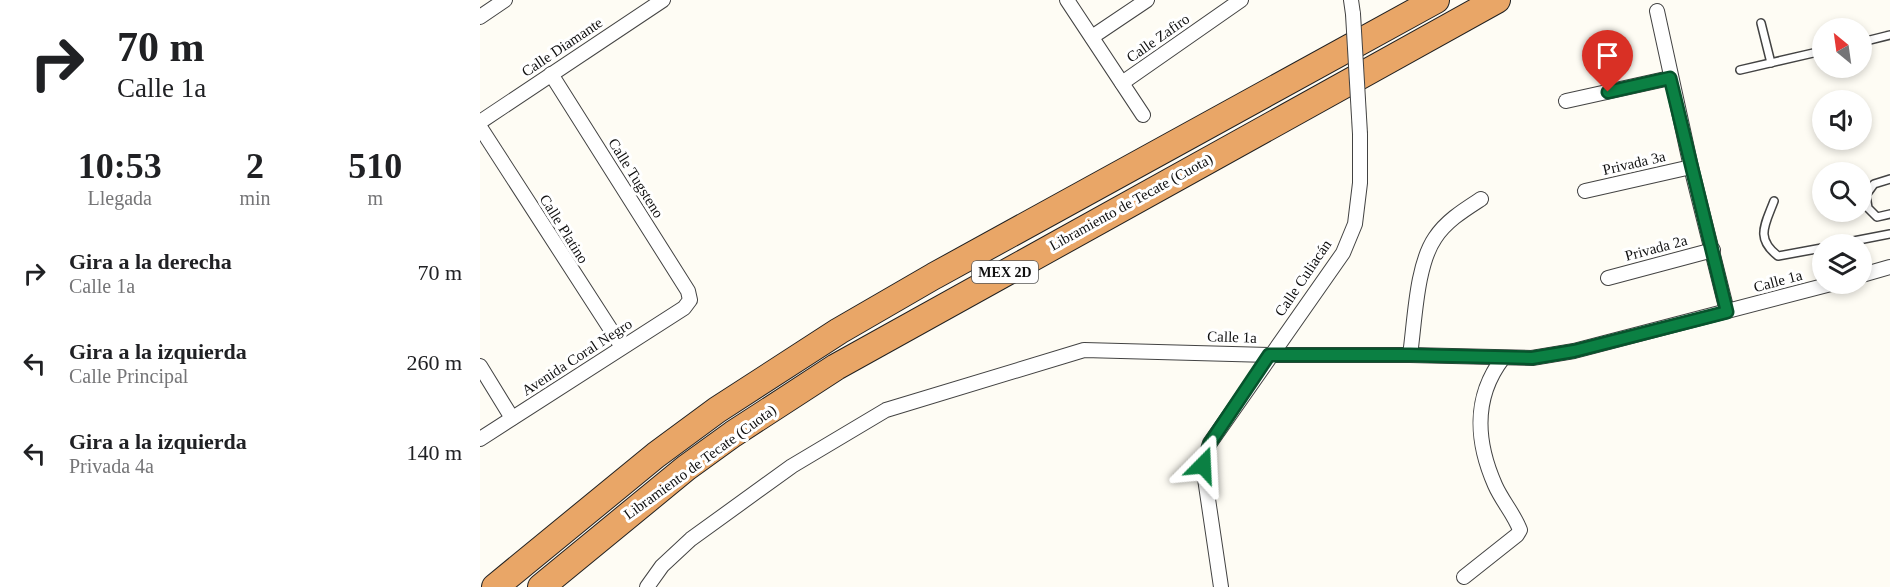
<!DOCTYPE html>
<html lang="es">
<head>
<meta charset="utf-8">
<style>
	:root { --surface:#fff; --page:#f6f6f6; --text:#202124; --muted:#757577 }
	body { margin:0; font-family:Georgia,serif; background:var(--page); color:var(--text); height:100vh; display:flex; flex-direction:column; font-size:22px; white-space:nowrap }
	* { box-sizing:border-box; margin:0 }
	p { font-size:20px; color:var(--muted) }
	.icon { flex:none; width:33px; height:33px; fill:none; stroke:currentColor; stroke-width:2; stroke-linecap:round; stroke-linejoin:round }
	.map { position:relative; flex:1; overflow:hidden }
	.panel { display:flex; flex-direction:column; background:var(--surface); width:480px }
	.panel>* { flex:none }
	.guide { background:#fff; color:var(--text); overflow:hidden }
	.needle { width:39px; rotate:331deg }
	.tools { position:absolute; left:1332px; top:18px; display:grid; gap:12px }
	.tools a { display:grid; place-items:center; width:60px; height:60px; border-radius:50%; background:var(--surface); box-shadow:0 3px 9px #0003; font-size:30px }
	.pin { position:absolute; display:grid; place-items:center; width:51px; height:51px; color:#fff; margin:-62px -26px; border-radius:50% 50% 50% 0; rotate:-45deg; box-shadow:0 0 6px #0007 }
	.pin .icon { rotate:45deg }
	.me { position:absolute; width:66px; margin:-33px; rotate:21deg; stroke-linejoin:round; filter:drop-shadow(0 0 4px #0008) }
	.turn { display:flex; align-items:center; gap:21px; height:126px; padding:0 18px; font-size:27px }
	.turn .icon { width:78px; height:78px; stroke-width:2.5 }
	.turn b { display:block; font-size:42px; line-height:51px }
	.eta { display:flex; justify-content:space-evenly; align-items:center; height:102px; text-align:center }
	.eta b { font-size:36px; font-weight:700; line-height:42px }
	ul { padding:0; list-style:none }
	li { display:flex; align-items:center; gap:18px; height:90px; padding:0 18px }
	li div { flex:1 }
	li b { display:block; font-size:22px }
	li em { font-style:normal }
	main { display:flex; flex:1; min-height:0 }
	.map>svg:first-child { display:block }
</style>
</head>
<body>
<main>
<section class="panel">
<div class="guide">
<div class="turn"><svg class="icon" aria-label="right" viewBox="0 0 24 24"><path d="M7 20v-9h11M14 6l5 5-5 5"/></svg><div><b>70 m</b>Calle 1a</div></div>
</div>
<div class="eta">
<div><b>10:53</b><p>Llegada</p></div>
<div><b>2</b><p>min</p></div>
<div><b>510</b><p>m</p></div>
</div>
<ul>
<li><svg class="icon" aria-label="right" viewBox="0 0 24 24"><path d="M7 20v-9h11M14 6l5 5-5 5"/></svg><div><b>Gira a la derecha</b><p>Calle 1a</p></div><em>70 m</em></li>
<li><svg class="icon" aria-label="left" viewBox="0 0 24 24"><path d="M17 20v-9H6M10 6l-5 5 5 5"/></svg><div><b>Gira a la izquierda</b><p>Calle Principal</p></div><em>260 m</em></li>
<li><svg class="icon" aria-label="left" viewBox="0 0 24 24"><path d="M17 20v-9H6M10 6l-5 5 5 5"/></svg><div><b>Gira a la izquierda</b><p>Privada 4a</p></div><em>140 m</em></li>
</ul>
</section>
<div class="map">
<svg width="1410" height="587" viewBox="0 0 1410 587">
	<rect width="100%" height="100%" fill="#fefcf4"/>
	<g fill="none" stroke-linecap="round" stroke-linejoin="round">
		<g stroke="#434343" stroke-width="10">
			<g id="lane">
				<polyline points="1281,23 1291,63"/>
				<polyline points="1382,42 1410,35"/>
				<polyline points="1260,70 1342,51"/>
				<polyline points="1410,179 1394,184 1386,195 1388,208 1397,217 1410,214"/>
				<path d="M1294,201c-9,24 -19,37 4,55l44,-8"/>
				<polyline points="1358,244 1410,234"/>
			</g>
		</g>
		<g stroke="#434343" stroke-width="16">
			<g id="street">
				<polyline points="587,0 663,115"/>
				<polyline points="871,0 873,14"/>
				<polyline points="1177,11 1211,167 1247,311"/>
				<polyline points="0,17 25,0"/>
				<polyline points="612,37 667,0"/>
				<polyline points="642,83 761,0"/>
				<polyline points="1086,101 1190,78"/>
				<polyline points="0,122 183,0"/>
				<polyline points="0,127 142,347"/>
				<polyline points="1105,191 1211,167"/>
				<polyline points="1382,275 1410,267"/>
				<polyline points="1128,278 1233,250"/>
				<path d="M930,355c5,-34 6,-89 25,-117 11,-17 29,-28 46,-39"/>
				<polyline points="0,366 32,418"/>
				<polyline points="0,439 204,308 210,300 208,291 71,74"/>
				<path d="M984,577l53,-42 3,-5c-6,-16 -18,-29 -25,-45 -19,-43 -22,-88 8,-127"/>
				<polyline points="167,587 182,566 211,539 312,466 406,410 604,350 789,355 930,355 1052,358 1094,351 1351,284"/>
				<polyline points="741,587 723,465 730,443 863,253 875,224 880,183 880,134"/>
			</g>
		</g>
		<g stroke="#212121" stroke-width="28">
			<g id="highway">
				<polyline points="15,587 176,455 237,410 359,331 454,276 956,0"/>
				<polyline points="61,587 206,468 253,434 356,367 1017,0"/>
			</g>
		</g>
		<use href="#lane" stroke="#fff" stroke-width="7"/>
		<use href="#street" stroke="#fff" stroke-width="14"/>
		<use href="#highway" stroke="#e9a667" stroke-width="26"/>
		<g stroke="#434343" stroke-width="16" stroke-linecap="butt">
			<polyline id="street-bridge" points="873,14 880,134"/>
		</g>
		<use href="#street-bridge" stroke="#fff" stroke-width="14"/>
	</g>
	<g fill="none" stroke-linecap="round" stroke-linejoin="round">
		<g stroke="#07532c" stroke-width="15">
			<polyline id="route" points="723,465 730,443 789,355 930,355 1052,358 1094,351 1247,312 1190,78 1128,92"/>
		</g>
		<use href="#route" stroke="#0b8043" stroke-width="10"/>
	</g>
	<g text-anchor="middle" stroke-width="6" stroke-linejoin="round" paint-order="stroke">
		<rect fill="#fff" stroke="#585858" stroke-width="1.5" x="492" y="261" width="66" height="22" rx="4.5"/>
		<g font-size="14" font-weight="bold" fill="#101010">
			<text x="525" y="277">MEX 2D</text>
		</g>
		<g font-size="15" fill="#101010" stroke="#fff">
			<text transform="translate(678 38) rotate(-35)" y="5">Calle Zafiro</text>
			<text transform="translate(82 47) rotate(-34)" y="5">Calle Diamante</text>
			<text transform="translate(1154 163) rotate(-13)" y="5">Privada 3a</text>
			<text transform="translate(156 178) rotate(58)" y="5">Calle Tugsteno</text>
			<text transform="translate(651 202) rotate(-29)" y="5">Libramiento de Tecate (Cuota)</text>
			<text transform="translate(84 229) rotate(58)" y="5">Calle Platino</text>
			<text transform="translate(1176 248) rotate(-15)" y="5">Privada 2a</text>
			<text transform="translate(823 278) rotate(-56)" y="5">Calle Culiacán</text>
			<text transform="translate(1298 281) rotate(-15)" y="5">Calle 1a</text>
			<text transform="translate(752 337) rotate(2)" y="5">Calle 1a</text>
			<text transform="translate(97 357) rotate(-33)" y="5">Avenida Coral Negro</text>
			<text transform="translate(220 462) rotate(-36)" y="5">Libramiento de Tecate (Cuota)</text>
		</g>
	</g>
</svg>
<div class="tools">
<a><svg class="needle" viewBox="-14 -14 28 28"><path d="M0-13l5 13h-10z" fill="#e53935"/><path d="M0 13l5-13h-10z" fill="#757577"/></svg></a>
<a><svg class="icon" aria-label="sound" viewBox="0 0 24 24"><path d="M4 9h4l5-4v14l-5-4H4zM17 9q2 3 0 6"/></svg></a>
<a><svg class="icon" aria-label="search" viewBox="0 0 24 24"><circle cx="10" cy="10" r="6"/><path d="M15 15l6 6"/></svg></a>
<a><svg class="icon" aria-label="layers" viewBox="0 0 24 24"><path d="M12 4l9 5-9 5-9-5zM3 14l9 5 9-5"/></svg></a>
</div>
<div class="pin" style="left:1128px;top:92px;background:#d93025"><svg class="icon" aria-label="arrive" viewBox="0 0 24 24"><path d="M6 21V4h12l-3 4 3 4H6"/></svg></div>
<svg class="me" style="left:723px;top:465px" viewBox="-20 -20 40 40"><path d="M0-17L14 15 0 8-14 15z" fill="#0b8043" stroke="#fff" stroke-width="4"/></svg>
</div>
</main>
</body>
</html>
